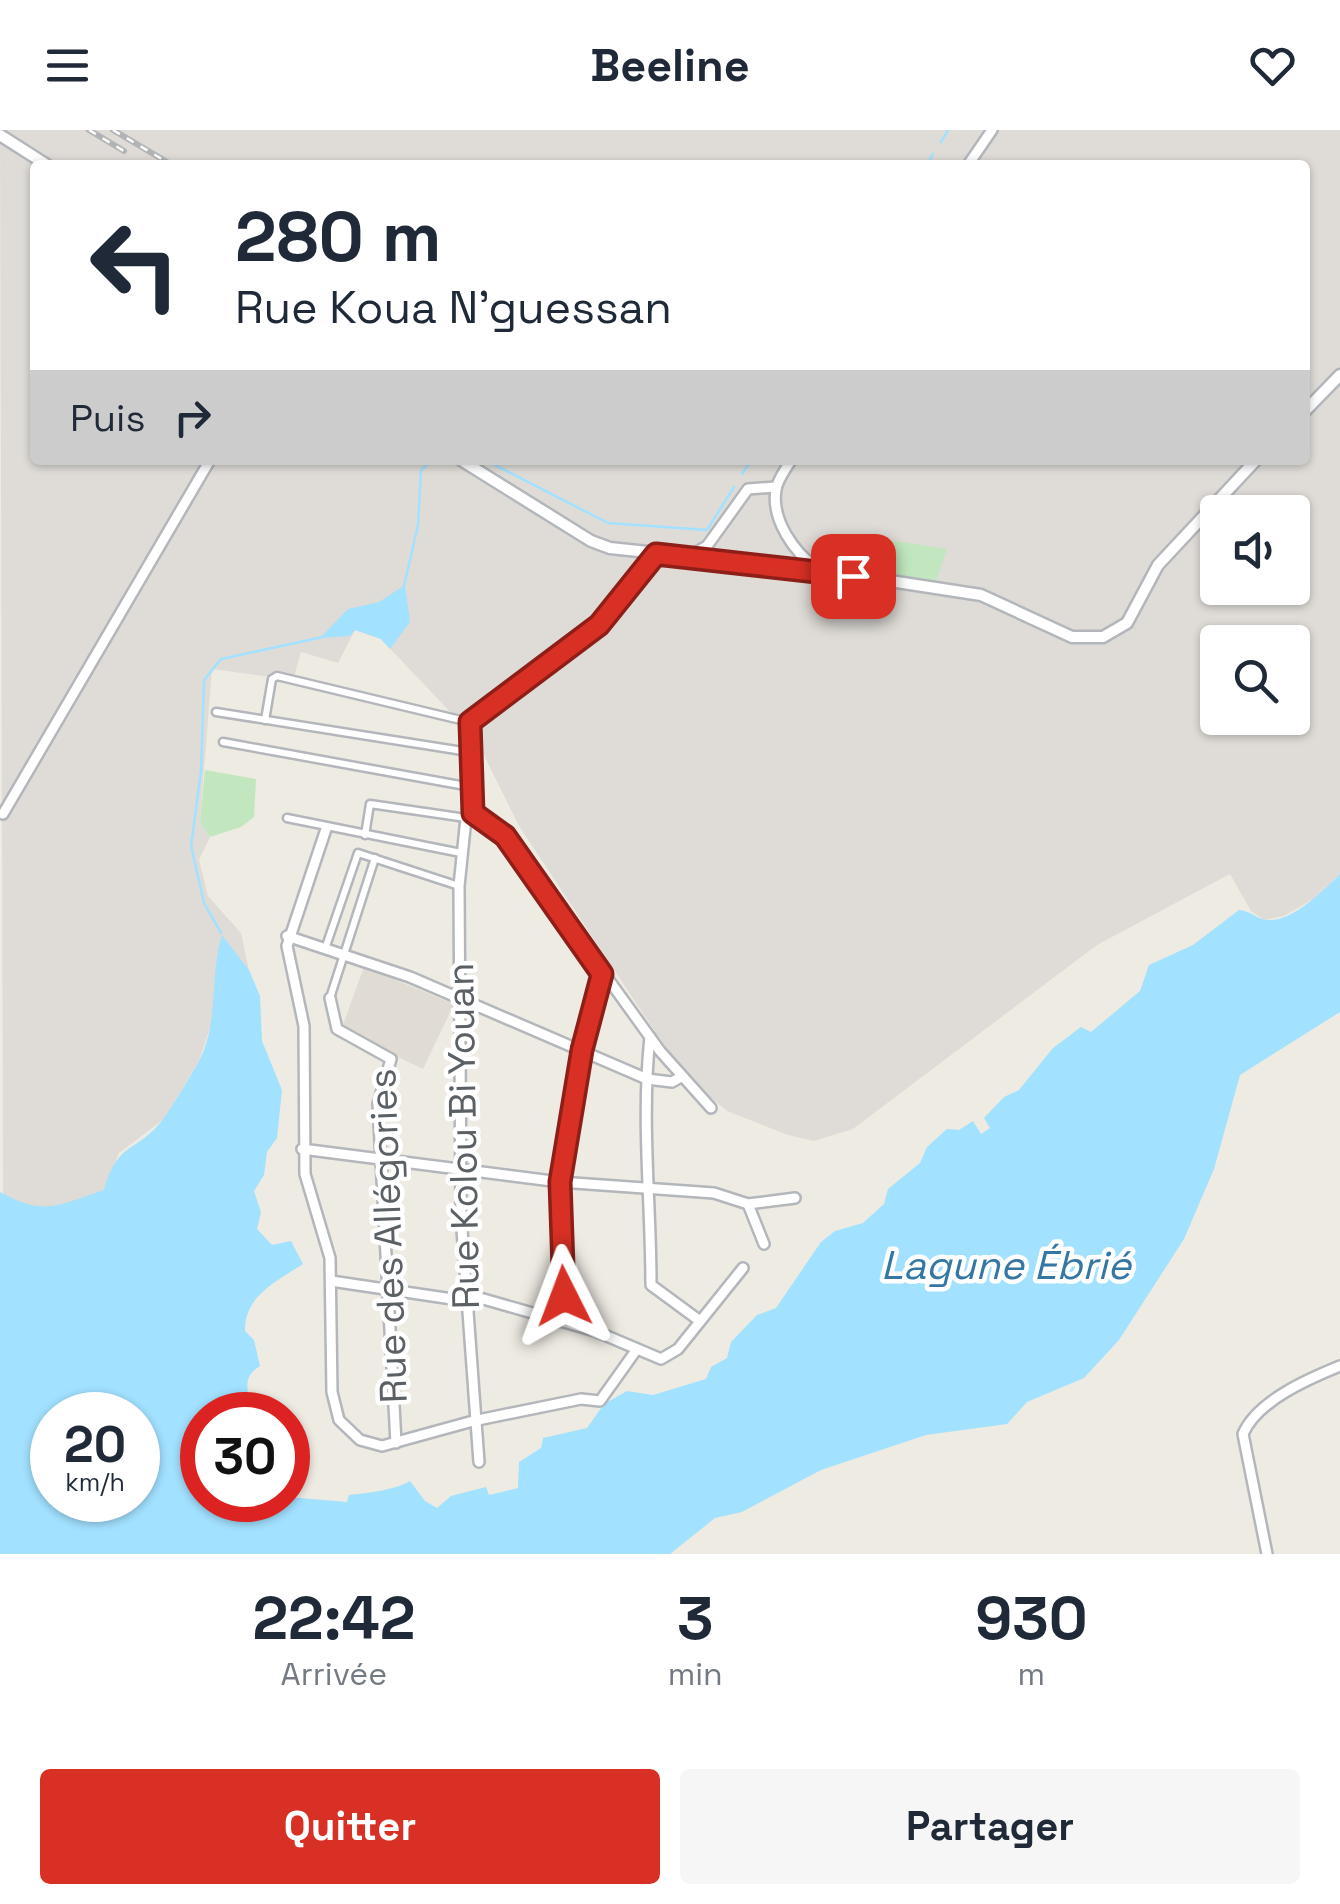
<!DOCTYPE html>
<html lang="fr">
<head>
<meta charset="utf-8">
<style>
	:root { --surface:#fff; --page:#f6f6f7; --text:#1f2937; --muted:#747a83; --accent:#d93025 }
	body { margin:0; font-family:"Space Grotesk",sans-serif; background:var(--page); color:var(--text); height:100vh; display:flex; flex-direction:column; font-size:38px; white-space:nowrap }
	* { box-sizing:border-box; margin:0 }
	p { font-size:32px; color:var(--muted) }
	.icon { flex:none; width:55px; height:55px; fill:none; stroke:currentColor; stroke-width:2; stroke-linecap:round; stroke-linejoin:round }
	.map { position:relative; height:1424px; overflow:hidden }
	.panel { display:flex; flex-direction:column; background:var(--surface); flex:1 }
	.panel>* { flex:none }
	.hud { position:absolute; left:30px; top:30px; width:1280px; height:305px; border-radius:10px; box-shadow:0 2px 8px #0004; background:#fff; color:var(--text); overflow:hidden }
	.tools { position:absolute; left:1200px; top:365px; display:grid; gap:20px }
	.tools a { display:grid; place-items:center; width:110px; height:110px; border-radius:10px; background:var(--surface); box-shadow:0 2px 8px #0004; font-size:50px }
	.speed { position:absolute; left:30px; top:1262px; display:flex; gap:20px; font-size:50px; font-weight:700; text-align:center }
	.speed>* { display:grid; place-content:center; width:130px; height:130px; border-radius:50%; background:var(--surface); box-shadow:0 2px 8px #0004; line-height:1 }
	.speed small { font-size:25px; font-weight:400 }
	.speed .limit { border:15px solid #d22; background:#fff; color:#111 }
	.pin { position:absolute; display:grid; place-items:center; width:85px; height:85px; color:#fff; margin:-42px; border-radius:20px; box-shadow:0 5px 15px #0006 }
	.me { position:absolute; width:110px; margin:-55px; rotate:357deg; stroke-linejoin:round; filter:drop-shadow(0 0 8px #0008) }
	.turn { display:flex; align-items:center; gap:35px; height:210px; padding:0 40px; font-size:45px }
	.turn .icon { width:130px; height:130px; stroke-width:2.5 }
	.turn b { display:block; font-size:70px; line-height:85px }
	.then { display:flex; align-items:center; height:95px; padding:0 40px; background:#0003; gap:20px; font-size:38px }
	.eta { display:flex; justify-content:space-evenly; align-items:center; height:170px; text-align:center }
	.eta b { font-size:60px; font-weight:700; line-height:70px }
	.primary-button { display:flex; gap:20px; margin-top:auto; padding:20px 40px }
	.primary-button a { flex:1; height:115px; border-radius:10px; background:var(--accent); color:#fff; font-size:40px; font-weight:700; line-height:115px; text-align:center }
	.primary-button a+a { background:var(--page); color:var(--text) }
	header { display:flex; justify-content:space-between; align-items:center; height:130px; padding:0 40px; background:var(--surface); font-size:45px; font-weight:700 }
	.map>svg:first-child { display:block }
</style>
</head>
<body>
<header><svg class="icon" aria-label="menu" viewBox="0 0 24 24"><path d="M4 6h16M4 12h16M4 18h16"/></svg>Beeline<svg class="icon" aria-label="heart" viewBox="0 0 24 24"><path d="M12 20l-8-8c-3-5 5-10 8-4 3-6 11-1 8 4z"/></svg></header>
<div class="map">
<svg width="1340" height="1424" viewBox="0 0 1340 1424">
	<rect width="100%" height="100%" fill="#eeebe3"/>
	<path fill="#dfdcd7" fill-rule="evenodd" d="M0,0h1340v744l-27,25 -29,17 -20,4 -13,-9 -21,-37 -133,71 -244,184 -39,12 -26,-6 -61,-24 -44,-37 -164,-248 -43,-87 -95,-100 -26,-9 -17,33 -37,-11 -8,28 -81,-11 -12,151 10,17 -11,23 9,36 33,37 8,37 -27,-34 -9,83 -14,42 -35,58 -45,34 -15,37 -41,16 -29,4 -31,-16zM35,35h1270v295h-1270zM1218,382h74v76h-74zM1218,512h74v76h-74z"/>
	<polygon fill="#e1dcd3" points="364,837 454,874 423,939 341,900"/>
	<g fill="#c2e7be">
		<polygon points="882,409 947,419 936,451 871,440"/>
		<polygon points="205,640 256,649 254,687 241,697 210,707 200,691"/>
	</g>
	<g fill="#a2e1ff" fill-rule="evenodd">
		<polygon points="405,455 410,492 390,519 381,509 355,500 350,506 320,508 348,479 379,472"/>
		<path d="M1340,744v138l-100,63 -26,94 -30,70 -65,101 -35,38 -57,24 -20,22 -81,11 -105,35 -79,42 -27,6 -45,36h-670v-362c45,25 58,13 104,-2 14,-49 30,-36 57,-68 8,-10 30,-47 37,-59 22,-41 11,-86 24,-128l27,35 11,26 2,45 20,49 -5,48 -10,14 -3,23 -10,16 7,21 -4,17 15,16 19,-4 12,23c-26,17 -59,32 -58,67l9,9 6,26c-21,13 -10,27 -8,49h-50v85l86,-3 59,5 2,-7c18,-2 47,-5 61,-14l15,20 12,7 14,-12 35,-9 3,8 29,-7 1,-26 22,-14 2,-10 44,-10 17,-24 23,-13 26,4 53,-16 5,-12 16,-9 4,-16 26,-27 19,-7 45,-66 14,-11 28,-8 21,-19 4,-15 32,-26 7,-16 20,-18 12,1 14,-9 8,13 9,-6 -6,-10 20,-21 15,-7 34,-42 28,-21 10,5 49,-41 9,-26 44,-20 46,-35c11,1 14,6 23,9 27,8 61,-29 78,-45zM52,1285h86v85h-86z"/>
	</g>
	<g fill="none" stroke-linecap="round" stroke-linejoin="round">
		<g stroke="#a2e1ff" stroke-width="2.5">
			<polyline points="941,12 948,0"/>
			<polyline points="927,35 933,24"/>
			<polyline points="491,333 608,393 707,400 734,357"/>
			<polyline points="742,344 751,330"/>
			<polyline points="404,456 418,395 421,340 433,330"/>
			<polyline points="221,803 204,773 191,716 201,641 204,550 221,529 323,507"/>
		</g>
		<g stroke="#b3b7bb" stroke-width="11">
			<g id="pedestrian">
				<polyline points="216,582 469,622"/>
				<polyline points="265,590 272,549 277,546 469,592"/>
				<polyline points="223,612 471,657"/>
				<polyline points="287,688 461,723"/>
				<polyline points="365,705 370,674 466,688"/>
				<polyline points="325,819 358,723 459,756"/>
				<polyline points="330,868 375,728"/>
			</g>
		</g>
		<g stroke="#b3b7bb" stroke-width="14">
			<g id="minor">
				<polyline points="968,35 992,0"/>
				<path d="M791,330c-5,9 -14,20 -15,30 -5,29 18,63 41,78"/>
				<path d="M656,424c-47,72 -118,117 -187,168l4,91 32,23 155,215 51,57"/>
				<polyline points="689,426 707,416 748,359 776,357"/>
				<polyline points="473,683 466,688 459,756 461,1086 479,1332"/>
				<polyline points="3,684 210,330"/>
				<polyline points="326,699 287,816 304,896 305,1044 330,1128 332,1262 339,1290 360,1310 382,1316 473,1291 581,1269 600,1271 637,1219"/>
				<polyline points="287,806 410,847 647,949 672,952 681,947"/>
				<polyline points="330,868 337,899 391,929 378,974 396,1313"/>
				<path d="M650,907c-9,82 1,166 1,248l49,36"/>
				<polyline points="302,1019 560,1052 714,1063 748,1074 795,1068"/>
				<polyline points="748,1074 764,1114"/>
				<polyline points="331,1151 459,1170 466,1164 595,1201 661,1229 678,1219 743,1138"/>
				<path d="M557,1192c16,-45 1,-91 3,-137 3,-70 25,-143 42,-211"/>
				<path d="M1267,1424l-24,-120c14,-33 65,-55 97,-68"/>
			</g>
		</g>
		<g stroke="#b3b7bb" stroke-width="15">
			<g id="tertiary">
				<polyline points="0,5 47,35"/>
				<polyline points="1305,281 1340,245"/>
				<polyline points="461,330 591,411 610,418 819,440 981,465 1072,507 1103,507 1127,493 1158,435 1256,330"/>
			</g>
		</g>
		<use href="#pedestrian" stroke="#fff" stroke-width="6"/>
		<use href="#minor" stroke="#fff" stroke-width="9"/>
		<use href="#tertiary" stroke="#fff" stroke-width="10"/>
		<g stroke="#b2b3b4" stroke-width="6">
			<g id="rail">
				<polyline points="89,0 124,21"/>
				<polyline points="113,0 172,35"/>
			</g>
		</g>
		<use href="#rail" stroke="#fff" stroke-width="2.5" stroke-dasharray="8" stroke-linecap="butt"/>
	</g>
	<g fill="none" stroke-linecap="round" stroke-linejoin="round">
		<g stroke="#8d1f18" stroke-width="25">
			<polyline id="route" points="564,1166 560,1052 582,920 602,844 505,706 473,683 470,592 599,495 656,424 853,446"/>
		</g>
		<use href="#route" stroke="#d93025" stroke-width="18"/>
	</g>
	<g text-anchor="middle" stroke-width="9" stroke-linejoin="round" paint-order="stroke">
		<g font-size="38" fill="#5b6064" stroke="#fff">
			<text transform="translate(463 1006) rotate(-91)" y="13">Rue Kolou Bi Youan</text>
			<text transform="translate(388 1106) rotate(-92)" y="13">Rue des Allégories</text>
		</g>
		<g font-size="40" font-style="italic" fill="#3577a4" stroke="#fff">
			<text x="1006" y="1149">Lagune Ébrié</text>
		</g>
	</g>
</svg>
<div class="tools">
<a><svg class="icon" aria-label="sound" viewBox="0 0 24 24"><path d="M4 9h4l5-4v14l-5-4H4zM17 9q2 3 0 6"/></svg></a>
<a><svg class="icon" aria-label="search" viewBox="0 0 24 24"><circle cx="10" cy="10" r="6"/><path d="M15 15l6 6"/></svg></a>
</div>
<div class="speed"><div>20<small>km/h</small></div><div class="limit">30</div></div>
<div class="pin" style="left:853px;top:446px;background:#d93025"><svg class="icon" aria-label="arrive" viewBox="0 0 24 24"><path d="M6 21V4h12l-3 4 3 4H6"/></svg></div>
<svg class="me" style="left:564px;top:1166px" viewBox="-20 -20 40 40"><path d="M0-17L14 15 0 8-14 15z" fill="#d93025" stroke="#fff" stroke-width="4"/></svg>
<div class="hud">
<div class="turn"><svg class="icon" aria-label="left" viewBox="0 0 24 24"><path d="M17 20v-9H6M10 6l-5 5 5 5"/></svg><div><b>280 m</b>Rue Koua N'guessan</div></div>
<div class="then">Puis<svg class="icon" aria-label="right" viewBox="0 0 24 24"><path d="M7 20v-9h11M14 6l5 5-5 5"/></svg></div>
</div>
</div>
<section class="panel">
<div class="eta">
<div><b>22:42</b><p>Arrivée</p></div>
<div><b>3</b><p>min</p></div>
<div><b>930</b><p>m</p></div>
</div>
<div class="primary-button"><a>Quitter</a><a>Partager</a></div>
</section>
</body>
</html>
